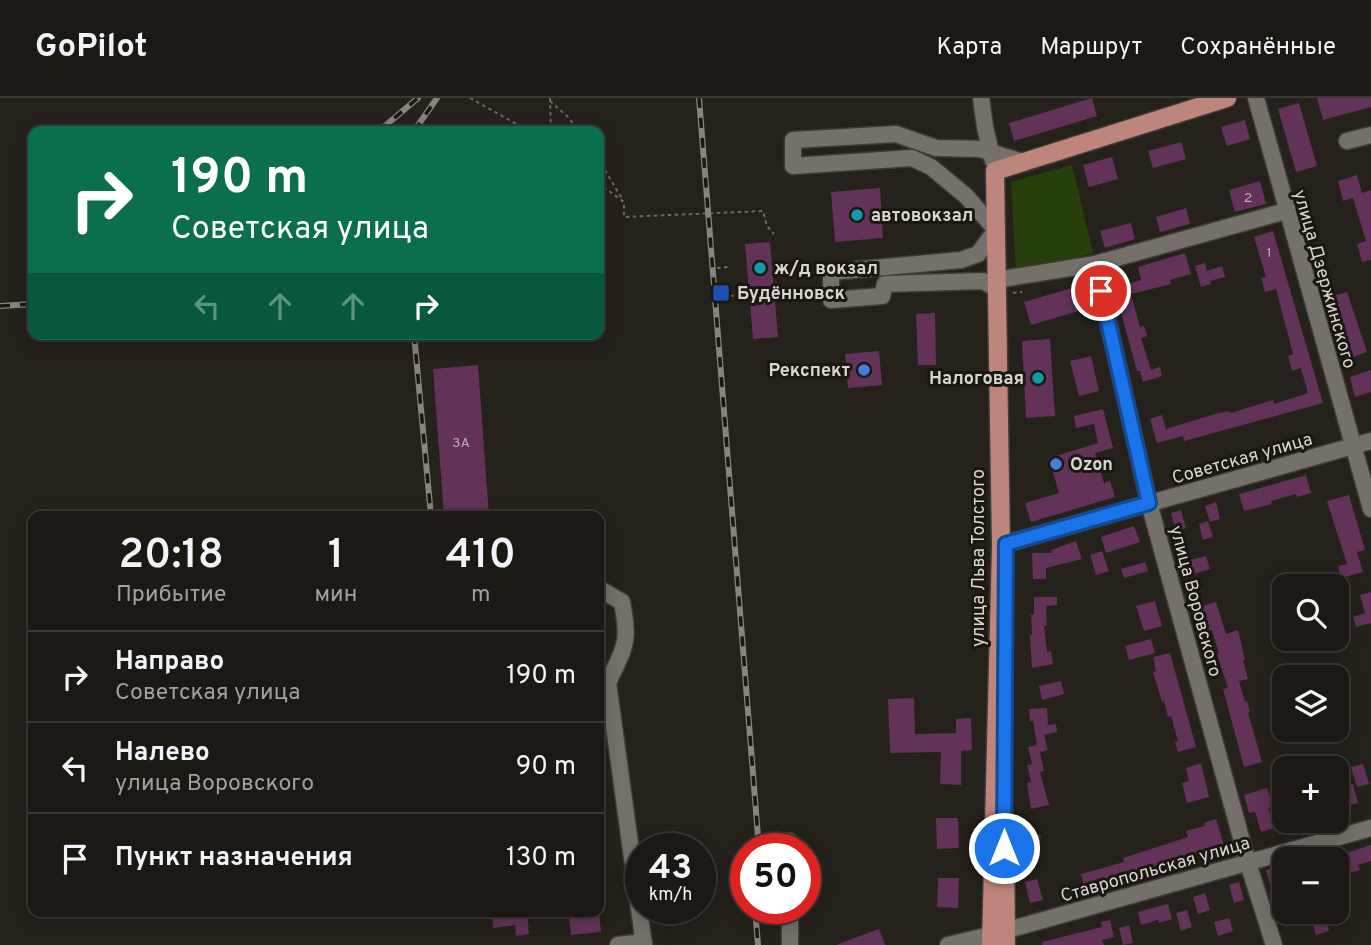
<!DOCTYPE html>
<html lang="ru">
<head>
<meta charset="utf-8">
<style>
	:root { --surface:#1c1914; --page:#25221d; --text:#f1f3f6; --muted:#a0a0a0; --line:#3a3834 }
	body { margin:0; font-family:Overpass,sans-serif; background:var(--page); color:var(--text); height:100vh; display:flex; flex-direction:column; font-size:26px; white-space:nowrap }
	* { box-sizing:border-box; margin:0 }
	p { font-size:23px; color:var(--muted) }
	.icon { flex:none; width:38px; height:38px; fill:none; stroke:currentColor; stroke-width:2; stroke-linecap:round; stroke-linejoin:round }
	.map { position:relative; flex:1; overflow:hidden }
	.panel { position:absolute; left:28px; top:413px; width:576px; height:406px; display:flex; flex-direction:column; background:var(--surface); border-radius:14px; box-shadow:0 4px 18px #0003,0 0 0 2px var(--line) }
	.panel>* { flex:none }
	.banner { position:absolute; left:28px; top:28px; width:576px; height:214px; border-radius:14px; box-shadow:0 4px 18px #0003,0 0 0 2px var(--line); background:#0b6e4f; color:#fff; overflow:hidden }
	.controls { position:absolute; left:1272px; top:476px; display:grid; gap:14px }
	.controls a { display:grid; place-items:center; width:77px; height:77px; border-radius:14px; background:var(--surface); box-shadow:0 4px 18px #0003,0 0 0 2px var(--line); font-size:35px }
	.speed { position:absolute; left:625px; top:735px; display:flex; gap:14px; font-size:35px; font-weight:700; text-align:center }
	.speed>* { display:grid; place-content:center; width:91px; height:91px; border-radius:50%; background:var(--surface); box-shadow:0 4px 18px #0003,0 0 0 2px var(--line); line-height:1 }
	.speed small { font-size:18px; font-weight:400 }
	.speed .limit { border:10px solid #d22; background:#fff; color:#111 }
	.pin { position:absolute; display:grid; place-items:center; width:60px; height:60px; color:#fff; margin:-30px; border:4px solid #fff; border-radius:50%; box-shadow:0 2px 7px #0007 }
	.me { position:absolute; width:77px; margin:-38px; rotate:0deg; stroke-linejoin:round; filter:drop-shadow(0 0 5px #0008) }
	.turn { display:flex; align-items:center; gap:24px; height:147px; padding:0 28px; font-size:32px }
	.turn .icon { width:91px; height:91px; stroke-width:2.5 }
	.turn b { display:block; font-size:49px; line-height:60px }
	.lanes { display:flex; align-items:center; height:66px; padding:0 28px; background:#0003; justify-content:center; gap:35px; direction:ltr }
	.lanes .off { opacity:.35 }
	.eta { display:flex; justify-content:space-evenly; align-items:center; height:119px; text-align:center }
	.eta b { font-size:42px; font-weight:600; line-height:49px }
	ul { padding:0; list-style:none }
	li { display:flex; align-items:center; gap:21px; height:91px; padding:0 28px; border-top:2px solid var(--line) }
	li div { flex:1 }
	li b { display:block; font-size:26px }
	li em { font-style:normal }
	header { display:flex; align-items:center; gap:42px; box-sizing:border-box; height:98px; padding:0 35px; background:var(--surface); border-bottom:2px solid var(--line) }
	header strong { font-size:33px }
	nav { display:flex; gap:38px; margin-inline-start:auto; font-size:24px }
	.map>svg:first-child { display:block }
</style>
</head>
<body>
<header>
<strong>GoPilot</strong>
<nav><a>Карта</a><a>Маршрут</a><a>Сохранённые</a></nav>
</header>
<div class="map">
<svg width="1371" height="847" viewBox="0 0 1371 847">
	<rect width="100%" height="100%" fill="#25211b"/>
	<polygon fill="#273f0a" points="1072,67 1093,155 1016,175 1011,84"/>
	<g fill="#623258">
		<polygon points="1092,0 1097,18 1014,43 1009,25"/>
		<polygon points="1317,0 1371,0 1371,9 1323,22"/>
		<polygon points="1299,5 1317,68 1296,74 1278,11"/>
		<polygon points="1245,22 1250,41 1227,48 1221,29"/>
		<polygon points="1181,44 1186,61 1153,70 1148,53"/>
		<polygon points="1112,59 1118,81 1089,89 1083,67"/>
		<polygon points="1357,77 1362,95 1371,92 1371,162 1362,164 1357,146 1366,143 1353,100 1343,103 1338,83"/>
		<polygon points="1260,83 1266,106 1235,114 1229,92"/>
		<polygon points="880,90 883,140 835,144 831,94"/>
		<polygon points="1186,110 1190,126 1160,134 1156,119"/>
		<polygon points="1131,125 1135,141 1105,150 1100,133"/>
		<polygon points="1273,133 1323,305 1184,343 1183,338 1157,345 1150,321 1162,317 1166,331 1218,315 1230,313 1231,315 1273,302 1274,306 1308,295 1301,270 1292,273 1288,258 1293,256 1276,191 1265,194 1261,180 1266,179 1254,139"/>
		<polygon points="770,144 778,239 753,241 745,146"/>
		<polygon points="1185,155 1191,176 1170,182 1171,186 1131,196 1140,229 1144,228 1147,238 1141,240 1151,272 1160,269 1162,278 1143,284 1140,273 1137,273 1119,207 1124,206 1119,189 1141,182 1138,169"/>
		<polygon points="1205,165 1207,173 1222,168 1225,179 1210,183 1211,186 1201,189 1195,168"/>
		<polygon points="1075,189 1082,212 1031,227 1024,204"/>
		<polygon points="1347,194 1367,254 1348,261 1327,200"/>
		<polygon points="935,215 936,267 918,267 916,216"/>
		<polygon points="1050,241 1055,318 1026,320 1022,243"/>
		<polygon points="879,253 882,287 848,290 845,256"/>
		<polygon points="1091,258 1099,293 1079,298 1070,263"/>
		<polygon points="478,267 489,418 444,418 433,271"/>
		<polygon points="1371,272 1371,294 1355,299 1350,279"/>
		<polygon points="1103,311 1113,350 1095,355 1104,385 1110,383 1115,399 1031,424 1025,405 1059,395 1049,360 1098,345 1094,326 1076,330 1074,318"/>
		<polygon points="1306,377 1311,395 1297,399 1296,396 1271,403 1272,406 1244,413 1239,396"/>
		<polygon points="1349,397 1365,452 1357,454 1363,474 1341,480 1338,468 1347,466 1327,403"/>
		<polygon points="1216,404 1220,421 1210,424 1205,408"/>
		<polygon points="1181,412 1186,430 1176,433 1171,415"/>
		<polygon points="1208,423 1213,439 1203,442 1199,426"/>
		<polygon points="1134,428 1140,444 1106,455 1101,439"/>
		<polygon points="1076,443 1082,461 1046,470 1046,481 1033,481 1032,455 1052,455 1051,452"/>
		<polygon points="1102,453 1109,473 1096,477 1090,457"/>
		<polygon points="1206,458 1210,471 1190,477 1186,463"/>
		<polygon points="1145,464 1148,473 1124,480 1121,471"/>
		<polygon points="1371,494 1371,525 1356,529 1353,519 1365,515 1360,497"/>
		<polygon points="1034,499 1057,499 1057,507 1046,508 1047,527 1044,528 1047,554 1051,553 1053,566 1032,570 1030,537 1032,537 1031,517 1034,516"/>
		<polygon points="1155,503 1162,528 1144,533 1136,508"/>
		<polygon points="1216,504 1226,536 1238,532 1245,562 1243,563 1248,581 1239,583 1245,604 1247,603 1250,614 1248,615 1262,664 1244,669 1223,591 1228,590 1217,556 1219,556 1212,532 1206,533 1199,509"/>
		<polygon points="1151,541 1155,555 1129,562 1125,548"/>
		<polygon points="1170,555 1196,649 1178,654 1175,644 1178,643 1171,618 1168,619 1164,603 1162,604 1153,574 1156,573 1153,559"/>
		<polygon points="1061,583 1064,596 1042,602 1039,588"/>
		<polygon points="914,600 915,636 956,635 956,621 971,620 972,652 961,653 961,687 940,686 941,654 890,655 888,601"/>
		<polygon points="1047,610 1048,627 1056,626 1057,634 1044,637 1048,652 1040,654 1044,673 1040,674 1049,707 1031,711 1027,685 1031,684 1027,667 1032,666 1028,649 1037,647 1033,623 1030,623 1029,611"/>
		<polygon points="1201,665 1209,699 1187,705 1182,685 1189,683 1186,670"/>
		<polygon points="1363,666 1369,686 1357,689 1351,669"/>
		<polygon points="1353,686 1358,705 1337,711 1337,690"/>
		<polygon points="1267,690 1273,708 1268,710 1274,730 1261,734 1255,714 1249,715 1244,697"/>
		<polygon points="936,720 958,720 959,750 937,751"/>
		<polygon points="1216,721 1224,747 1084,789 1081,776 1124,764 1123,760 1188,739 1186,733 1205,728 1204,725"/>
		<polygon points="1028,736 1041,737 1039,755 1027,754"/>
		<polygon points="1371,747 1371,763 1358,767 1360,772 1337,778 1337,758"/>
		<polygon points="1284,767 1284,800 1274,803 1266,772"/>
		<polygon points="938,780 959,780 958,810 937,809"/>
		<polygon points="1037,781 1043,802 1030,805 1025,784"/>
		<polygon points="1239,784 1244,802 1234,805 1229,787"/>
		<polygon points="1205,795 1210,812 1198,816 1193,799"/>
		<polygon points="1168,806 1172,821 1159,825 1158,822 1141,827 1138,814"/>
		<polygon points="1187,812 1192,829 1181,833 1176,815"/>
		<polygon points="492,814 527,814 529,836 516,838 515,827 493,830"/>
		<polygon points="578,814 599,814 601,834 571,837 569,820 578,819"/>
		<polygon points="1323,814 1329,833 1316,837 1310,817"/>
		<polygon points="1229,820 1233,833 1218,838 1214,824"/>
		<polygon points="1110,822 1114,839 1102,842 1104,847 1042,847 1042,844 1102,829 1101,824"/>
		<polygon points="1129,827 1133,845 1123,847 1119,830"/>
		<polygon points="879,831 885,847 838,847 838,846"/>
	</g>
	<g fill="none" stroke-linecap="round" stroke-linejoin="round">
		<g stroke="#3e3c37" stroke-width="19">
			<g id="minor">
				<polyline points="981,0 985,29 993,63"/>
				<polyline points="1256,0 1371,411"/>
				<polyline points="1347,43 1371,37"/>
				<polyline points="1095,166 1149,405 1248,765 1274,847"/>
				<polyline points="996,182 1095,166 1286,113"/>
				<polyline points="997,191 983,183 885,186 882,198 831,202 831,174 961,162 978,156 996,132 966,98 931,69 912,60 793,68 793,42 896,36 936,50 980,51 1023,64"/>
				<polyline points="1001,447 1371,343"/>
				<path d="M598,490l24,14c8,43 3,43 -14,81l36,262"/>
				<polyline points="789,743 789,751"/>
				<polyline points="790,810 790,847"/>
				<polyline points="618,847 644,844"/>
				<polyline points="948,847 990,837 1371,730"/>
			</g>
		</g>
		<g stroke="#3e3c37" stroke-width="21">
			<g id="major">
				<polyline points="1005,735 1006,847"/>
				<polyline points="991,847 1001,447 995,73 1227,0"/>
			</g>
		</g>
		<g stroke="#6d6a64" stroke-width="2" stroke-dasharray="3.5 3.5" stroke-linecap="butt">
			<polyline points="470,0 529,33"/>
			<polyline points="550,0 551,33"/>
			<polyline points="550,3 568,19 579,33"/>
			<polyline points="598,60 622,101"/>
			<polyline points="598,85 624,104 624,119 763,113 767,128 774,136"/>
			<polyline points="717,170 728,169"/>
			<polyline points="774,195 816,193"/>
			<polyline points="1013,195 1022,194"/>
			<polyline points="730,198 749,196"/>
		</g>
		<use href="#minor" stroke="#75716a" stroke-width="16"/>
		<use href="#major" stroke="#be857c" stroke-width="18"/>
		<g stroke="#87847e" stroke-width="6">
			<g id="rail">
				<polyline points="699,0 759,751"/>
				<polyline points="379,33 418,0"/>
				<polyline points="414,33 437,0"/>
				<polyline points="0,208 33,206"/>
				<polyline points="414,236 431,418"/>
				<polyline points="755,810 758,847"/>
			</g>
		</g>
		<use href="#rail" stroke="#1b1812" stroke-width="3.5" stroke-dasharray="10" stroke-linecap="butt"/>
	</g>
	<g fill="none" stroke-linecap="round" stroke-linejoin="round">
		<g stroke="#114b97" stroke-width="18">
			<polyline id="route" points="1004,750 1006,446 1149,405 1101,193"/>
		</g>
		<use href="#route" stroke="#1a73e8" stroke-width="12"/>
	</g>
	<g fill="#0f9aa8" stroke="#1b1812" stroke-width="2.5">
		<circle cx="857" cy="117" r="7"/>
		<circle cx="760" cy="170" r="7"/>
		<circle cx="1038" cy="280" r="7"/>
	</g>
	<rect fill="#1a4fb4" stroke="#1b1812" stroke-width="2.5" x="712" y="186" width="18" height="18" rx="3.5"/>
	<g fill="#3f7fe0" stroke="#1b1812" stroke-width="2.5">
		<circle cx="864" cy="272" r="7"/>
		<circle cx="1056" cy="366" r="7"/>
	</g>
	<g text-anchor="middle" stroke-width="6" stroke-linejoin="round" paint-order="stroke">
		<g font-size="14" fill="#baadb3">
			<text x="1248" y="104">2</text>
			<text x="1269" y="159">1</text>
			<text x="461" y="349">3А</text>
		</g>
		<g font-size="18" font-weight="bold" fill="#d8d6d1" stroke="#1b1812" text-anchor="start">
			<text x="871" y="123">автовокзал</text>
			<text x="774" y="176">ж/д вокзал</text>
			<text x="737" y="201">Будённовск</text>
			<text x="850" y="278" text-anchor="end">Рекспект</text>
			<text x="1024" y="286" text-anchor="end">Налоговая</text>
			<text x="1070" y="372">Ozon</text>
		</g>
		<g font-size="18" fill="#d8d6d1" stroke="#1b1812">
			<text transform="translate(1325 181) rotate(74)" y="6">улица Дзержинского</text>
			<text transform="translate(1242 360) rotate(-16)" y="6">Советская улица</text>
			<text transform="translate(978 460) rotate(-90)" y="6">улица Льва Толстого</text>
			<text transform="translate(1196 503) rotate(75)" y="6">улица Воровского</text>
			<text transform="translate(1155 771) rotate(-16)" y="6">Ставропольская улица</text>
		</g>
	</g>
</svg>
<div class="controls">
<a><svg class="icon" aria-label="search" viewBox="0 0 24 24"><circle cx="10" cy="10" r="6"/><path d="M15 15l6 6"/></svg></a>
<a><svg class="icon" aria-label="layers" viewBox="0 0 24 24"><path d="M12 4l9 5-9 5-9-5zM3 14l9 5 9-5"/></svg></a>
<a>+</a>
<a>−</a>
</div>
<div class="speed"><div>43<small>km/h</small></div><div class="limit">50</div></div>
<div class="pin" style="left:1101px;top:193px;background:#d93025"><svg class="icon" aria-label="arrive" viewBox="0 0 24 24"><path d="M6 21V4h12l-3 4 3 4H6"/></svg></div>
<svg class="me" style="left:1004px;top:750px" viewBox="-20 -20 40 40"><circle r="17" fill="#1a73e8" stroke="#fff" stroke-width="3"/><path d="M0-11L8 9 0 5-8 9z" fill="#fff"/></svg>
<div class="banner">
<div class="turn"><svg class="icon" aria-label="right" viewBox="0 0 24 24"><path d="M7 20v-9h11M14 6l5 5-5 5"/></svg><div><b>190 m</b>Советская улица</div></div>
<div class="lanes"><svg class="icon off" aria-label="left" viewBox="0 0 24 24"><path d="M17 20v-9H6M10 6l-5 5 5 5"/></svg><svg class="icon off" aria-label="ahead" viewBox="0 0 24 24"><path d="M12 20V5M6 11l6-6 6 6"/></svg><svg class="icon off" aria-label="ahead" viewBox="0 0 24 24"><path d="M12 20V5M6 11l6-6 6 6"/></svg><svg class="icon" aria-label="right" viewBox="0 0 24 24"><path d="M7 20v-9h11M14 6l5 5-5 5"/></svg></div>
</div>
<section class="panel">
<div class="eta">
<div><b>20:18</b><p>Прибытие</p></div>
<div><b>1</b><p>мин</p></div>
<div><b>410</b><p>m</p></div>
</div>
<ul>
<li><svg class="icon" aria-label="right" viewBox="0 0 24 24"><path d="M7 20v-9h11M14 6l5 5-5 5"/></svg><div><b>Направо</b><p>Советская улица</p></div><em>190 m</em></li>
<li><svg class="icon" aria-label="left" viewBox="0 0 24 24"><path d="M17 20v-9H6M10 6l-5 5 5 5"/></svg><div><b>Налево</b><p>улица Воровского</p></div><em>90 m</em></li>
<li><svg class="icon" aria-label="arrive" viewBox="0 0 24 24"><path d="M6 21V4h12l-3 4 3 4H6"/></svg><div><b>Пункт назначения</b></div><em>130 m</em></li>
</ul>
</section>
</div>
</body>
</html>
